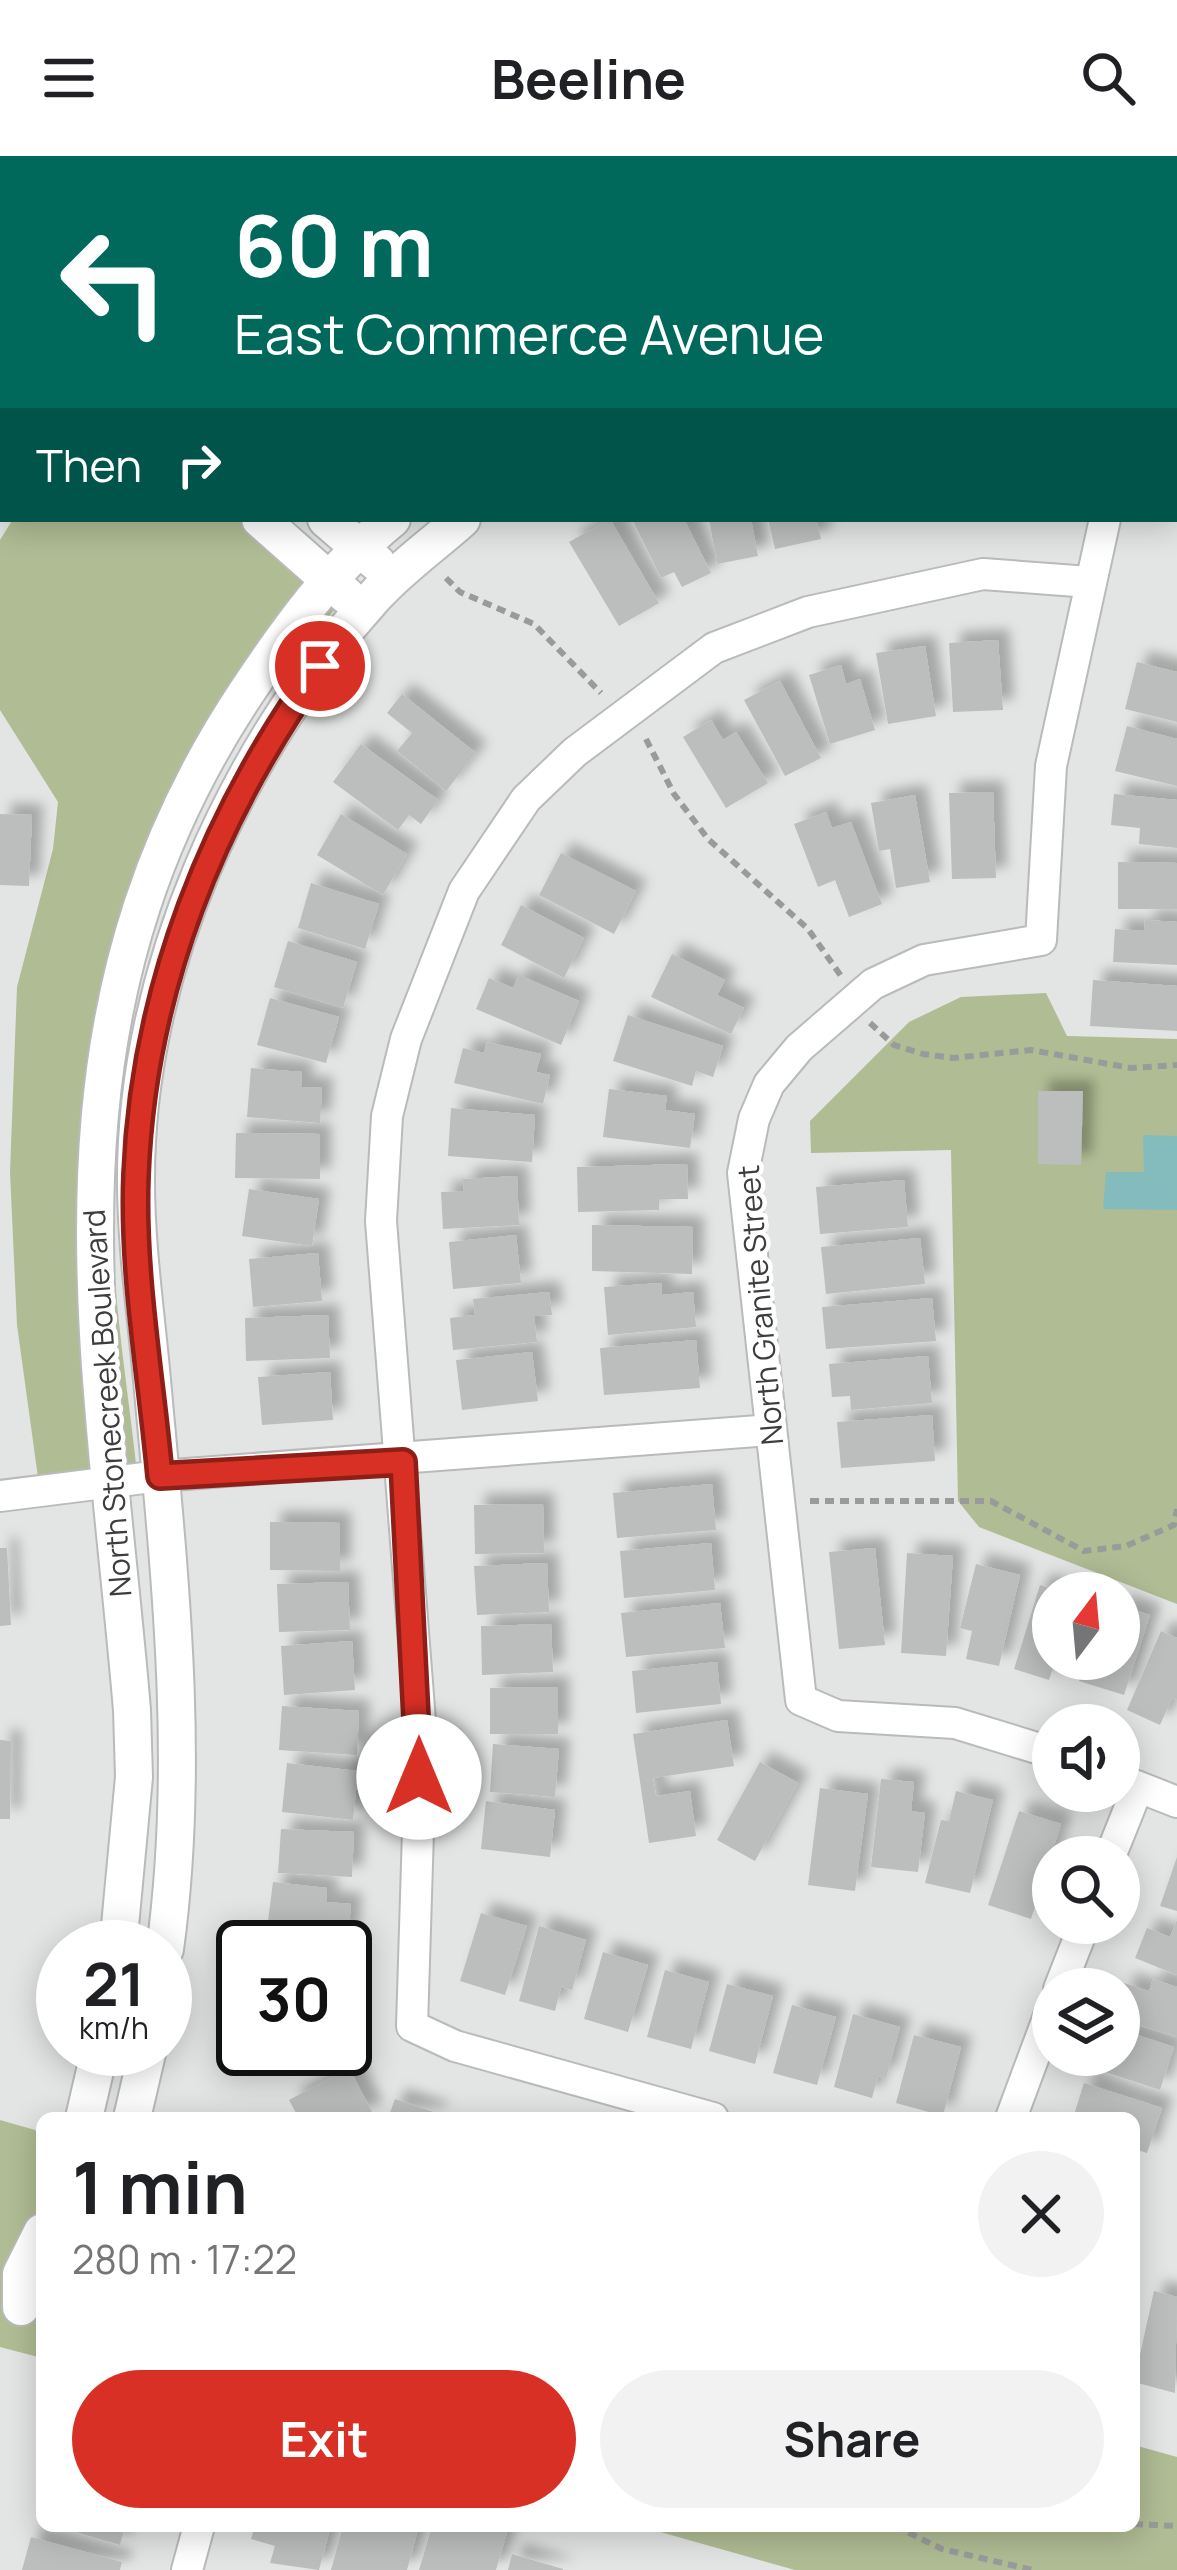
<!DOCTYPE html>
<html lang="en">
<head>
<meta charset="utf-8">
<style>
	:root { --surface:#fff; --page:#f2f2f2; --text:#202124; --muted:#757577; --accent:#d93025 }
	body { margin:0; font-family:Manrope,sans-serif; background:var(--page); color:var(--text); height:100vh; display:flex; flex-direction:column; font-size:45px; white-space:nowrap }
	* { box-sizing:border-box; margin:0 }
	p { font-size:39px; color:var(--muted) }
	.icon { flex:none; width:66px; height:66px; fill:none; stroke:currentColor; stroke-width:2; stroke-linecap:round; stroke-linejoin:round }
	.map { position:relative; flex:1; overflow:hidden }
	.side { position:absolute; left:36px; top:1956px; width:1104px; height:420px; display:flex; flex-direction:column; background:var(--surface); border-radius:18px; box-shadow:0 6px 30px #0003 }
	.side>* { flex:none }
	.guide { position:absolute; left:0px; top:0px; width:1179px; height:366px; box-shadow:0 6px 30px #0003; background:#00695c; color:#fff; overflow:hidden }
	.needle { width:78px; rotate:16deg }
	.buttons { position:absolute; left:1032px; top:1416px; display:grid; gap:24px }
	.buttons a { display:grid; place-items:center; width:108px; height:108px; border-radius:50%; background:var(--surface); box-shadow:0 6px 30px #0003; font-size:60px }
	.speed { position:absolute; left:36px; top:1764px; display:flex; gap:24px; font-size:60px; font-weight:700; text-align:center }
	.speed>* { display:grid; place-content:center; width:156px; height:156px; border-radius:50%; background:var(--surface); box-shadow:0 6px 30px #0003; line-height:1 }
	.speed small { font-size:30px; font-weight:400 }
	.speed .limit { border:6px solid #111; border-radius:18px; background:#fff; color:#111 }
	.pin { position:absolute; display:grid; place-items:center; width:102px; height:102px; color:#fff; margin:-51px; border:6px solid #fff; border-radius:50%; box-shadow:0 3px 12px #0007 }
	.me { position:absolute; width:132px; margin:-66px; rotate:0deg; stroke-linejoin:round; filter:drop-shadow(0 0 9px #0008) }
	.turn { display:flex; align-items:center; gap:42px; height:252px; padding:0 36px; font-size:54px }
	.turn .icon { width:156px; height:156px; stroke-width:2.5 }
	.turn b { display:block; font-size:84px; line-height:102px }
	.then { display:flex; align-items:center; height:114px; padding:0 36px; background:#0003; gap:24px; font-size:45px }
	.round { display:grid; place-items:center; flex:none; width:126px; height:126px; border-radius:63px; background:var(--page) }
	.overview { display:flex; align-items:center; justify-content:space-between; height:204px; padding:0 36px }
	h1 { font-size:72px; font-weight:700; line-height:90px }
	.action { display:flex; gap:24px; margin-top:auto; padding:24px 36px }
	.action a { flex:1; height:138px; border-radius:72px; background:var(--accent); color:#fff; font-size:48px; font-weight:700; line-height:138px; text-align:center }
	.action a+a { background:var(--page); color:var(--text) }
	header { display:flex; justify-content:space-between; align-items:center; height:156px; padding:0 36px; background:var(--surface); font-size:54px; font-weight:700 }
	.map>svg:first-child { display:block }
</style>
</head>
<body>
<header><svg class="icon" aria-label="menu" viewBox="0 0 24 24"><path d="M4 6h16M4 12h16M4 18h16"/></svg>Beeline<svg class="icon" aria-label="search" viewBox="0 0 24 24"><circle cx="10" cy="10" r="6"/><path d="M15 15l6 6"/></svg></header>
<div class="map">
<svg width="1177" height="2414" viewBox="0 0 1177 2414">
	<defs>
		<filter id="shadow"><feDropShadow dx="11" dy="-11" stdDeviation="6" flood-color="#0004"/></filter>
	</defs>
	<rect width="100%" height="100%" fill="#e2e5e3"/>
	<g fill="#b0bc94">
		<path d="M13,363h245l88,76c-30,38 -63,75 -90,115 -101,148 -143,323 -144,500 0,90 17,183 26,273l-98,9 -23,-167 -7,-153 7,-185 36,-138 5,-47 -58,-92v-170z"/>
		<polygon points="1046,837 1067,880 1177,883 1177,1448 979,1371 958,1345 951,994 811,997 810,965 909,866 961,841"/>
		<polygon points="0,1964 42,1976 42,2202 0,2191"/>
		<polygon points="1134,2289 1177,2301 1177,2414 795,2414 639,2370 1134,2370"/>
	</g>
	<polygon fill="#84bcbd" points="1143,979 1177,980 1177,1054 1103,1053 1106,1016 1144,1016"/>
	<g fill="#bbbebd" filter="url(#shadow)">
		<polygon points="610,363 659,447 619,470 569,386"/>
		<polygon points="632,363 684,363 711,417 682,431 674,416 661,422"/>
		<polygon points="709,363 751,363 758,400 717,408"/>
		<polygon points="768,363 816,363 821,383 775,393"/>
		<polygon points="998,484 1003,554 953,556 949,487"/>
		<polygon points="925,490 936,560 888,568 876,497"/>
		<polygon points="1137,506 1177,516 1177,566 1125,553"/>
		<polygon points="841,509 846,528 860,523 875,574 830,588 809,519"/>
		<polygon points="780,525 821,602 785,620 744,544"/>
		<polygon points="402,538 476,597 446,635 397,595 412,577 387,557"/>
		<polygon points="711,564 723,584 736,576 768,627 726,652 683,581"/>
		<polygon points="1127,570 1177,583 1177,630 1115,615"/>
		<polygon points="361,588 438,644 421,668 409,659 398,674 333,626"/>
		<polygon points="993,636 996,722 952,723 949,637"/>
		<polygon points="1114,638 1177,644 1177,692 1139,688 1140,672 1111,669"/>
		<polygon points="915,639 930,726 896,732 890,693 879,695 871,647"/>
		<polygon points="826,656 832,672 851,666 882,748 849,761 835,724 818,731 794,668"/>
		<polygon points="0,658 32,659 29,730 0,729"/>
		<polygon points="341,658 407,698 383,739 317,699"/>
		<polygon points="561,697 636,735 614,778 539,739"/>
		<polygon points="1118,706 1177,707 1177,753 1118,753"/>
		<polygon points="311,727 379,748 365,793 298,772"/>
		<polygon points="521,749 584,782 564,822 501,789"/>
		<polygon points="1145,764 1177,766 1177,809 1113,806 1115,773 1144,775"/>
		<polygon points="288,785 357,806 343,852 274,831"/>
		<polygon points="672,798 725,824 717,839 744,852 731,878 651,841"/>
		<polygon points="519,819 579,845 561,889 476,853 489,822 513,832"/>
		<polygon points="1093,824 1177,830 1177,875 1090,870"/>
		<polygon points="270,842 339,861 326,907 257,889"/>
		<polygon points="628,859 723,890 713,921 696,915 692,930 613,905"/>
		<polygon points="487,886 541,898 536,916 550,919 543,948 454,927 463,892 484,897"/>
		<polygon points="251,912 302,916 301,931 322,932 320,967 247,961"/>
		<polygon points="609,933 667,940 665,954 695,958 690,992 603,981"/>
		<polygon points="1038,935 1083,935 1081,1009 1038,1008"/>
		<polygon points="451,952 535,959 532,1006 448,1000"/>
		<polygon points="236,977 320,978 320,1023 235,1022"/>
		<polygon points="687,1008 688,1043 659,1043 659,1054 578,1056 577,1011"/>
		<polygon points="517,1020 519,1069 443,1073 441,1036 464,1035 463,1023"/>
		<polygon points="904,1024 908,1071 820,1078 816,1031"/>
		<polygon points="249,1033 319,1043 312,1090 242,1080"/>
		<polygon points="592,1069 693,1071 692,1118 592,1115"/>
		<polygon points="516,1079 521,1127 453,1133 449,1086"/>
		<polygon points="920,1082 925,1128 826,1138 821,1091"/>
		<polygon points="318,1097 322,1145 253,1151 249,1103"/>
		<polygon points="661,1127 662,1139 693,1136 696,1171 608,1179 604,1131"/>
		<polygon points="549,1136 552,1159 534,1160 537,1186 453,1194 450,1162 475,1159 473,1143"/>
		<polygon points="932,1142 936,1185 826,1193 822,1151"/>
		<polygon points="328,1159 330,1202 246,1205 245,1162"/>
		<polygon points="696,1184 700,1232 604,1239 600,1192"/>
		<polygon points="532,1196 538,1245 462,1254 456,1204"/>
		<polygon points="928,1200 932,1247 851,1254 850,1240 832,1241 829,1208"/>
		<polygon points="330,1216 333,1264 262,1269 258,1221"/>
		<polygon points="932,1259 935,1305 841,1312 837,1266"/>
		<polygon points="712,1328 716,1374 617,1382 613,1337"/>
		<polygon points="543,1348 544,1397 475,1398 474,1349"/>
		<polygon points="270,1366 340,1367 340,1415 270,1414"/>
		<polygon points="711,1387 715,1434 624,1442 620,1395"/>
		<polygon points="0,1392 7,1392 11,1469 0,1470"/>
		<polygon points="875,1392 885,1489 839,1493 829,1396"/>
		<polygon points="907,1397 953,1400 946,1500 901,1497"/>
		<polygon points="547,1407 549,1456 477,1459 474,1410"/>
		<polygon points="976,1408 1020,1419 999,1510 966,1503 972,1475 960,1472"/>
		<polygon points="348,1426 350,1474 279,1476 277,1428"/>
		<polygon points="1040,1429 1062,1436 1053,1437 1056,1503 1049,1524 1014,1513"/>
		<polygon points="720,1447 725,1492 626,1501 621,1457"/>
		<polygon points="1119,1449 1150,1459 1124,1539 1079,1525 1086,1503 1119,1503"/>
		<polygon points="551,1468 553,1516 482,1519 481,1470"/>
		<polygon points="1161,1475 1177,1482 1177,1544 1172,1542 1160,1569 1127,1554"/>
		<polygon points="352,1485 355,1534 284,1539 281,1490"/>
		<polygon points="717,1506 721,1548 636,1557 632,1515"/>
		<polygon points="558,1531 558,1578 490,1578 490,1532"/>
		<polygon points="282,1550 359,1555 357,1599 279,1594"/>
		<polygon points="727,1564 734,1610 653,1622 656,1640 690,1635 696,1680 649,1687 633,1578"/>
		<polygon points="0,1584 11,1585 10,1663 0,1663"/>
		<polygon points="493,1588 559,1593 555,1641 490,1636"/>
		<polygon points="760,1606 798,1627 755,1705 717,1684"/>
		<polygon points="287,1607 358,1615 353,1664 282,1656"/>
		<polygon points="881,1623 914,1626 911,1655 925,1657 918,1716 871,1711"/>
		<polygon points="820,1632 868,1638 855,1735 808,1729"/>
		<polygon points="956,1635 993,1644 970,1737 925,1727 941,1664 949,1665"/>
		<polygon points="486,1645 555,1654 550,1701 481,1693"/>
		<polygon points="1019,1655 1061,1668 1031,1763 988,1749"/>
		<polygon points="281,1673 354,1676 352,1721 278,1717"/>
		<polygon points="1177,1701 1177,1755 1160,1750"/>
		<polygon points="273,1726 327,1732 326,1746 351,1748 348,1782 267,1773"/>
		<polygon points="481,1757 527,1770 505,1839 460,1825"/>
		<polygon points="1177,1764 1177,1819 1135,1802 1147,1772 1170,1781"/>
		<polygon points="539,1770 586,1784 572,1834 561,1831 555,1855 519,1845"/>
		<polygon points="603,1796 648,1809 628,1876 584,1863"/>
		<polygon points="665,1814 709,1826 691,1893 647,1881"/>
		<polygon points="1153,1823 1177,1831 1177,1881 1119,1863 1124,1827 1149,1835"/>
		<polygon points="727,1828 773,1840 755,1908 709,1895"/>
		<polygon points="792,1849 836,1861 817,1929 773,1917"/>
		<polygon points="853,1858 900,1871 886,1922 878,1920 872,1942 834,1931"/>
		<polygon points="1119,1873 1174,1891 1160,1934 1093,1912 1097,1899 1119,1899"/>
		<polygon points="914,1879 961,1891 943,1960 896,1947"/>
		<polygon points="267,1893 341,1893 342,1898 276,1919"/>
		<polygon points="349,1912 372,1956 360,1962 290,1962 297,1959 289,1944"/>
		<polygon points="1084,1927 1162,1952 1147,1997 1134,1993 1134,1962 1073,1962"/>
		<polygon points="395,1943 437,1957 436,1962 388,1962"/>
		<polygon points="1154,2135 1177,2141 1175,2237 1134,2226"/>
		<polygon points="55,2370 125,2370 120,2389"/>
		<polygon points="255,2370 331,2370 319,2414 270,2407 275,2390 251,2383"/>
		<polygon points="343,2370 419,2370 407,2414 331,2414"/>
		<polygon points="432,2370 468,2376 469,2370 508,2373 496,2414 419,2414"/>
		<polygon points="31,2381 122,2406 120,2414 22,2414"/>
		<polygon points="512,2398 563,2413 563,2414 508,2414"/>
	</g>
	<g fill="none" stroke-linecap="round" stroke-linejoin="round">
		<g stroke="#b8bbb9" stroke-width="34">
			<g id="minor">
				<polyline points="23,3 25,0"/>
				<polyline points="0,38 3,33"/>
				<polyline points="1176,87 1177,83"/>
				<polyline points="0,1340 160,1320 771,1274"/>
				<polyline points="1053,1597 955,1567 838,1560 801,1544 743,1017 754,963 769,928 799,892 873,828 924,804 1041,784 1051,610 1105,363"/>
				<polyline points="1121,1624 1177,1646"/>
				<polyline points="1110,1701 1138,1631"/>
				<polyline points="1059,1833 1085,1767"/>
				<polyline points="713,1962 455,1890 412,1870 421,1578 381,1065 387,960 406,883 464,735 526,643 575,596 714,492 808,456 983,418 1089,426"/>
				<polyline points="1011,1962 1053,1849"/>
				<polyline points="187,2414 199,2370"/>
			</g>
		</g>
		<g stroke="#b8bbb9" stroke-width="40">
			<g id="tertiary">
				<polyline points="0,95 3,97"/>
				<polyline points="0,147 3,149"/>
				<polyline points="1176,147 1177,148"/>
				<polyline points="1176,193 1177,194"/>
				<polyline points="260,363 347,440"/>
				<polyline points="326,363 377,407"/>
				<path d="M118,1791l16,-170 -2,-67c-31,-367 -104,-688 114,-1017 41,-62 88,-127 146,-174"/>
				<path d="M165,1793c26,-189 4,-380 -13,-569 -6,-66 -16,-133 -16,-199 -1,-208 99,-431 238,-584 26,-29 59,-52 88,-78"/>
				<polyline points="84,1962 100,1893"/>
				<polyline points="132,1962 148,1893"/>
				<polyline points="21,2151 21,2118 42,2076"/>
			</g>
		</g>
		<g stroke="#989b99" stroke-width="6" stroke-dasharray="9 6" stroke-linecap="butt">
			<polyline points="446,422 460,436 534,468 601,537"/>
			<polyline points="646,583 674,638 708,683 808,773 841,820"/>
			<polyline points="870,867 894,889 923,898 953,902 1031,894 1131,912 1177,909"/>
			<polyline points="810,1345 991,1345 1084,1395 1126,1390 1174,1369 1177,1353"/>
			<polyline points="1134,2368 1177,2370"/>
			<polyline points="895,2370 942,2393 1033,2414"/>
		</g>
		<use href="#minor" stroke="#fff" stroke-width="30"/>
		<use href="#tertiary" stroke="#fff" stroke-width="36"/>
	</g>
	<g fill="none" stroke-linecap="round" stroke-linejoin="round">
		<g stroke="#8d1f18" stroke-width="30">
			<path id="route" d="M320,510c-107,149 -177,324 -184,509 -4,99 15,202 24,301l243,-14 16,315"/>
		</g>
		<use href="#route" stroke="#d93025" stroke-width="21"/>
	</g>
	<g text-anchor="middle" stroke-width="9" stroke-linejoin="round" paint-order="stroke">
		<g font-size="30" fill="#3c3d3c" stroke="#fff">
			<text transform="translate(761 1149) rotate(-95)" y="10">North Granite Street</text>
			<text transform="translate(108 1247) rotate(-94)" y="10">North Stonecreek Boulevard</text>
		</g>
	</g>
</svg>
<div class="buttons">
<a><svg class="needle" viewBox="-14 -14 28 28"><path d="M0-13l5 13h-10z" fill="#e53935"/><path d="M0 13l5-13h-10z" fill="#757577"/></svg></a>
<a><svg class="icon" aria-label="sound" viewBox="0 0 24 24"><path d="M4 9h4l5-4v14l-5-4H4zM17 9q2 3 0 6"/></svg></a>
<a><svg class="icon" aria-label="search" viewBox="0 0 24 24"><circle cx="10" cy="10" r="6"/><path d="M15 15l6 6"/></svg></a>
<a><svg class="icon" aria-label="layers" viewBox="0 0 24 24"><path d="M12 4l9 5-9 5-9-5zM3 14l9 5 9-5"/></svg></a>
</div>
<div class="speed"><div>21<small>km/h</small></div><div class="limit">30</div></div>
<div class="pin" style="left:320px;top:510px;background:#d93025"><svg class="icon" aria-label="arrive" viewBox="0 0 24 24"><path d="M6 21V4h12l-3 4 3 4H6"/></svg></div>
<svg class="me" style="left:419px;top:1621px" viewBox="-20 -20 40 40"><circle r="19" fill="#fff"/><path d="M0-13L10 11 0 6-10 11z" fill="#d93025"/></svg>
<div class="guide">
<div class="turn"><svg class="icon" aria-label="left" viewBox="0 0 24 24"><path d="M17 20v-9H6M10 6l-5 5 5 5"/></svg><div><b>60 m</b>East Commerce Avenue</div></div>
<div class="then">Then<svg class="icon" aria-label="right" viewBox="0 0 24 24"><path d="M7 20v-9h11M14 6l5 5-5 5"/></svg></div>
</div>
<section class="side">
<div class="overview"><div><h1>1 min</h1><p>280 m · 17:22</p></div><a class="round"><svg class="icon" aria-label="close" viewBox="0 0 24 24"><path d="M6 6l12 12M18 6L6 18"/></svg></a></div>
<div class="action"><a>Exit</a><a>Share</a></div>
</section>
</div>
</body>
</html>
